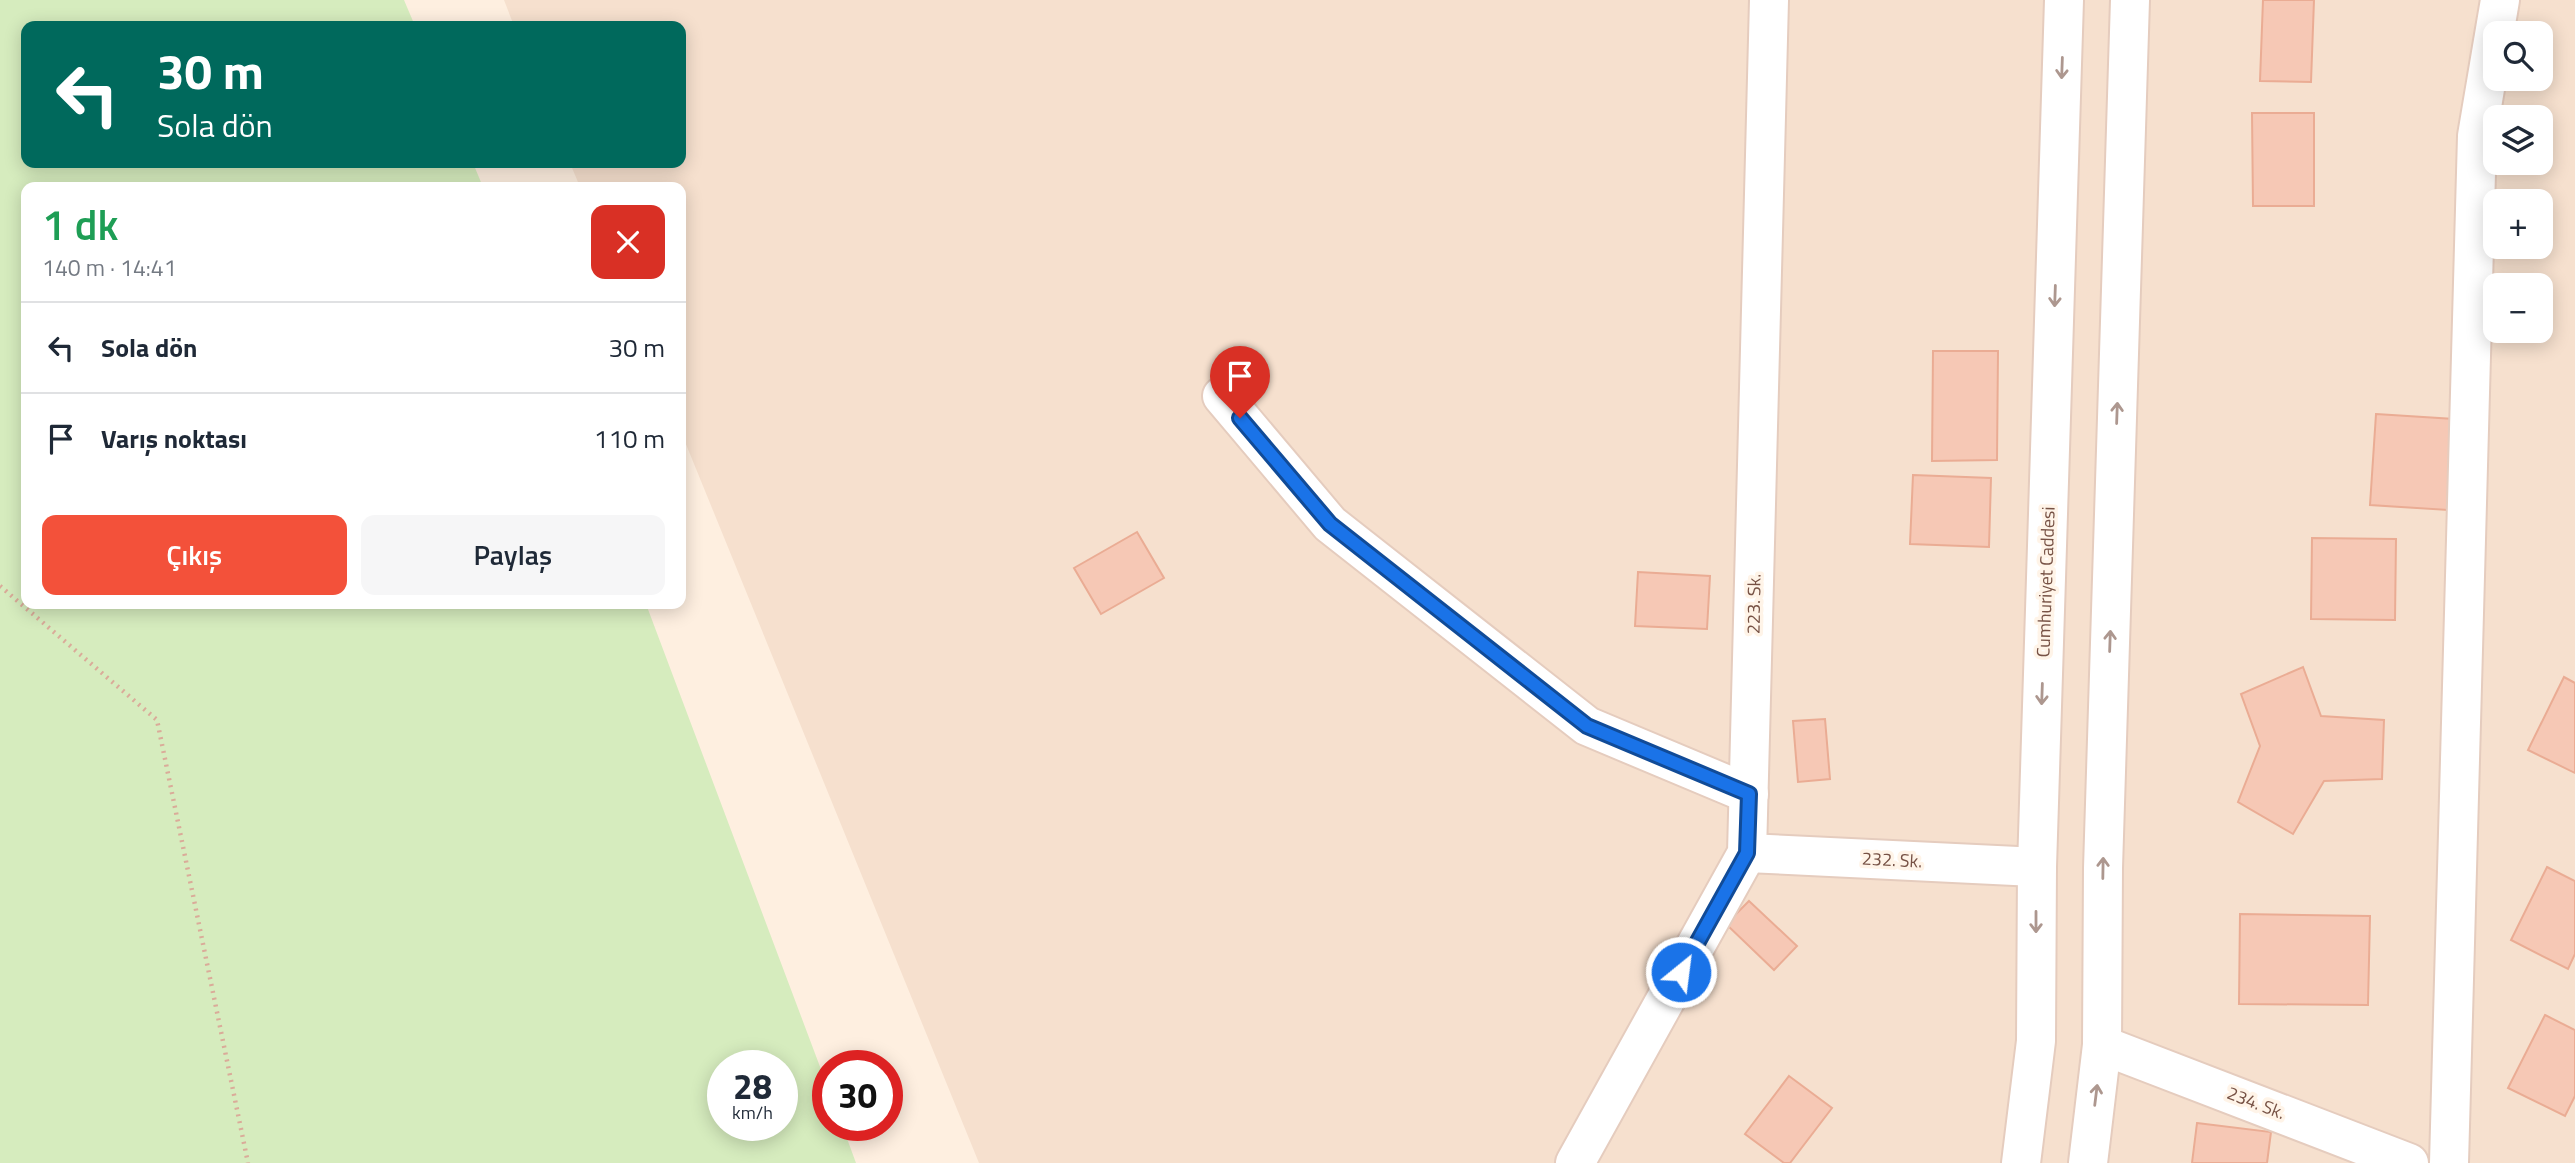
<!DOCTYPE html>
<html lang="tr">
<head>
<meta charset="utf-8">
<style>
	:root { --surface:#fff; --page:#f6f6f7; --text:#1f2937; --muted:#747a83; --line:#e0e1e3; --accent:#f3513a }
	body { margin:0; font-family:"Titillium Web",sans-serif; background:var(--page); color:var(--text); height:100vh; display:flex; flex-direction:column; font-size:26px; white-space:nowrap }
	* { box-sizing:border-box; margin:0 }
	p { font-size:23px; color:var(--muted) }
	.icon { flex:none; width:38px; height:38px; fill:none; stroke:currentColor; stroke-width:2; stroke-linecap:round; stroke-linejoin:round }
	.map { position:relative; flex:1; overflow:hidden }
	.panel { position:absolute; left:21px; top:182px; width:665px; height:427px; display:flex; flex-direction:column; background:var(--surface); border-radius:14px; box-shadow:0 4px 18px #0003 }
	.panel>* { flex:none }
	.banner { position:absolute; left:21px; top:21px; width:665px; height:147px; border-radius:14px; box-shadow:0 4px 18px #0003; background:#00695c; color:#fff; overflow:hidden }
	.tools { position:absolute; left:2483px; top:21px; display:grid; gap:14px }
	.tools a { display:grid; place-items:center; width:70px; height:70px; border-radius:14px; background:var(--surface); box-shadow:0 4px 18px #0003; font-size:35px }
	.speed { position:absolute; left:707px; top:1050px; display:flex; gap:14px; font-size:35px; font-weight:700; text-align:center }
	.speed>* { display:grid; place-content:center; width:91px; height:91px; border-radius:50%; background:var(--surface); box-shadow:0 4px 18px #0003; line-height:1 }
	.speed small { font-size:18px; font-weight:400 }
	.speed .limit { border:10px solid #d22; background:#fff; color:#111 }
	.pin { position:absolute; display:grid; place-items:center; width:60px; height:60px; color:#fff; margin:-72px -30px; border-radius:50% 50% 50% 0; rotate:-45deg; box-shadow:0 0 7px #0007 }
	.pin .icon { rotate:45deg }
	.me { position:absolute; width:77px; margin:-38px; rotate:29deg; stroke-linejoin:round; filter:drop-shadow(0 0 5px #0008) }
	.turn { display:flex; align-items:center; gap:24px; height:147px; padding:0 21px; font-size:32px }
	.turn .icon { width:91px; height:91px; stroke-width:2.5 }
	.turn b { display:block; font-size:49px; line-height:60px }
	.round { display:grid; place-items:center; flex:none; width:74px; height:74px; border-radius:14px; background:var(--page) }
	.head { display:flex; align-items:center; justify-content:space-between; height:119px; padding:0 21px }
	h1 { font-size:42px; font-weight:600; line-height:52px; color:#1e9e55 }
	.button { display:flex; gap:14px; margin-top:auto; padding:14px 21px }
	.button a { flex:1; height:80px; border-radius:14px; background:var(--accent); color:#fff; font-size:28px; font-weight:600; line-height:80px; text-align:center }
	.button a+a { background:var(--page); color:var(--text) }
	ul { padding:0; list-style:none }
	li { display:flex; align-items:center; gap:21px; height:91px; padding:0 21px; border-top:2px solid var(--line) }
	li div { flex:1 }
	li b { display:block; font-size:26px }
	li em { font-style:normal }
	.map>svg:first-child { display:block }
</style>
</head>
<body>
<div class="map">
<svg width="2575" height="1163" viewBox="0 0 2575 1163">
	<rect width="100%" height="100%" fill="#feefe0"/>
	<path fill="#f6e0ce" fill-rule="evenodd" d="M504,0h2071v1163h-1596l-298,-731v-245h-101l-10,-24h111v-137h-167zM2496,33h45v46h-45zM2496,117h45v46h-45zM2496,201h45v46h-45zM2496,285h45v46h-45z"/>
	<path fill="#d6ecbe" fill-rule="evenodd" d="M0,0h404l11,26h-389v137h447l10,24h-457v417h620l182,484v37h14l14,38h-856zM723,1066h59v59h-59z"/>
	<g fill="#f6c8b5" stroke="#eaac94" stroke-width="2">
		<polygon points="2263,0 2314,0 2311,82 2260,81"/>
		<polygon points="2252,113 2314,113 2314,206 2253,206"/>
		<polygon points="1933,351 1998,351 1997,460 1932,461"/>
		<polygon points="2376,414 2454,419 2448,510 2370,505"/>
		<polygon points="1913,475 1991,478 1989,547 1910,544"/>
		<polygon points="1137,532 1164,578 1101,614 1074,568"/>
		<polygon points="2312,538 2396,539 2395,620 2311,619"/>
		<polygon points="1638,572 1710,576 1707,629 1635,626"/>
		<polygon points="2303,667 2321,716 2384,720 2382,779 2324,781 2293,834 2238,802 2260,746 2241,694"/>
		<polygon points="2564,677 2575,683 2575,773 2528,750"/>
		<polygon points="1825,719 1830,779 1798,782 1793,721"/>
		<polygon points="2547,867 2575,881 2575,954 2568,969 2511,940"/>
		<polygon points="1749,901 1797,946 1774,970 1726,924"/>
		<polygon points="2240,914 2370,916 2368,1005 2239,1004"/>
		<polygon points="2545,1015 2575,1030 2575,1096 2565,1116 2508,1088"/>
		<polygon points="1789,1076 1832,1108 1790,1163 1784,1163 1745,1134"/>
		<polygon points="2197,1123 2271,1132 2267,1163 2192,1163"/>
	</g>
	<g fill="none" stroke-linecap="round" stroke-linejoin="round">
		<g stroke="#e5ccbe" stroke-width="42">
			<g id="minor">
				<polyline points="1222,396 1330,524 1587,726 1749,794"/>
				<polyline points="1747,853 2037,867"/>
				<polyline points="2102,1045 2409,1163"/>
				<polyline points="1575,1163 1747,853 1769,0"/>
				<polyline points="2021,1163 2036,1041 2037,867 2064,0"/>
				<polyline points="2088,1163 2102,1045 2103,868 2130,0"/>
				<polyline points="2449,1163 2477,136 2500,0"/>
			</g>
		</g>
		<polyline stroke="#daab99" stroke-width="4.5" stroke-dasharray="2 5" stroke-linecap="butt" points="0,586 157,720 248,1163"/>
		<use href="#minor" stroke="#fff" stroke-width="38"/>
	</g>
	<defs><path id="oneway-shaft" d="M-6 0H5M1.5-3L5.5 0L1.5 3" fill="none" stroke-width="1.6" stroke-linecap="round" stroke-linejoin="round" transform="scale(1.75)"/></defs>
	<g stroke="#ad978f">
		<use href="#oneway-shaft" transform="translate(2062 68) rotate(92)"/>
		<use href="#oneway-shaft" transform="translate(2055 296) rotate(92)"/>
		<use href="#oneway-shaft" transform="translate(2117 413) rotate(-88)"/>
		<use href="#oneway-shaft" transform="translate(2110 641) rotate(-88)"/>
		<use href="#oneway-shaft" transform="translate(2042 694) rotate(92)"/>
		<use href="#oneway-shaft" transform="translate(2103 868) rotate(-89)"/>
		<use href="#oneway-shaft" transform="translate(2036 922) rotate(90)"/>
		<use href="#oneway-shaft" transform="translate(2096 1095) rotate(-83)"/>
	</g>
	<g fill="none" stroke-linecap="round" stroke-linejoin="round">
		<g stroke="#114b97" stroke-width="18">
			<polyline id="route" points="1240,418 1330,524 1587,726 1749,794 1747,853 1681,972"/>
		</g>
		<use href="#route" stroke="#1a73e8" stroke-width="12"/>
	</g>
	<g text-anchor="middle" stroke-width="7" stroke-linejoin="round" paint-order="stroke">
		<g font-size="18" fill="#775245" stroke="#fff4e8">
			<text transform="translate(2046 582) rotate(-88)" y="6">Cumhuriyet Caddesi</text>
			<text transform="translate(1754 604) rotate(-89)" y="6">223. Sk.</text>
			<text transform="translate(1892 860) rotate(3)" y="6">232. Sk.</text>
			<text transform="translate(2256 1103) rotate(21)" y="6">234. Sk.</text>
		</g>
	</g>
</svg>
<div class="tools">
<a><svg class="icon" aria-label="search" viewBox="0 0 24 24"><circle cx="10" cy="10" r="6"/><path d="M15 15l6 6"/></svg></a>
<a><svg class="icon" aria-label="layers" viewBox="0 0 24 24"><path d="M12 4l9 5-9 5-9-5zM3 14l9 5 9-5"/></svg></a>
<a>+</a>
<a>−</a>
</div>
<div class="speed"><div>28<small>km/h</small></div><div class="limit">30</div></div>
<div class="pin" style="left:1240px;top:418px;background:#d93025"><svg class="icon" aria-label="arrive" viewBox="0 0 24 24"><path d="M6 21V4h12l-3 4 3 4H6"/></svg></div>
<svg class="me" style="left:1681px;top:972px" viewBox="-20 -20 40 40"><circle r="17" fill="#1a73e8" stroke="#fff" stroke-width="3"/><path d="M0-11L8 9 0 5-8 9z" fill="#fff"/></svg>
<div class="banner">
<div class="turn"><svg class="icon" aria-label="left" viewBox="0 0 24 24"><path d="M17 20v-9H6M10 6l-5 5 5 5"/></svg><div><b>30 m</b>Sola dön</div></div>
</div>
<section class="panel">
<div class="head"><div><h1>1 dk</h1><p>140 m · 14:41</p></div><a class="round" style="background:#d93025;color:#fff"><svg class="icon" aria-label="close" viewBox="0 0 24 24"><path d="M6 6l12 12M18 6L6 18"/></svg></a></div>
<ul>
<li><svg class="icon" aria-label="left" viewBox="0 0 24 24"><path d="M17 20v-9H6M10 6l-5 5 5 5"/></svg><div><b>Sola dön</b></div><em>30 m</em></li>
<li><svg class="icon" aria-label="arrive" viewBox="0 0 24 24"><path d="M6 21V4h12l-3 4 3 4H6"/></svg><div><b>Varış noktası</b></div><em>110 m</em></li>
</ul>
<div class="button"><a>Çıkış</a><a>Paylaş</a></div>
</section>
</div>
</body>
</html>
